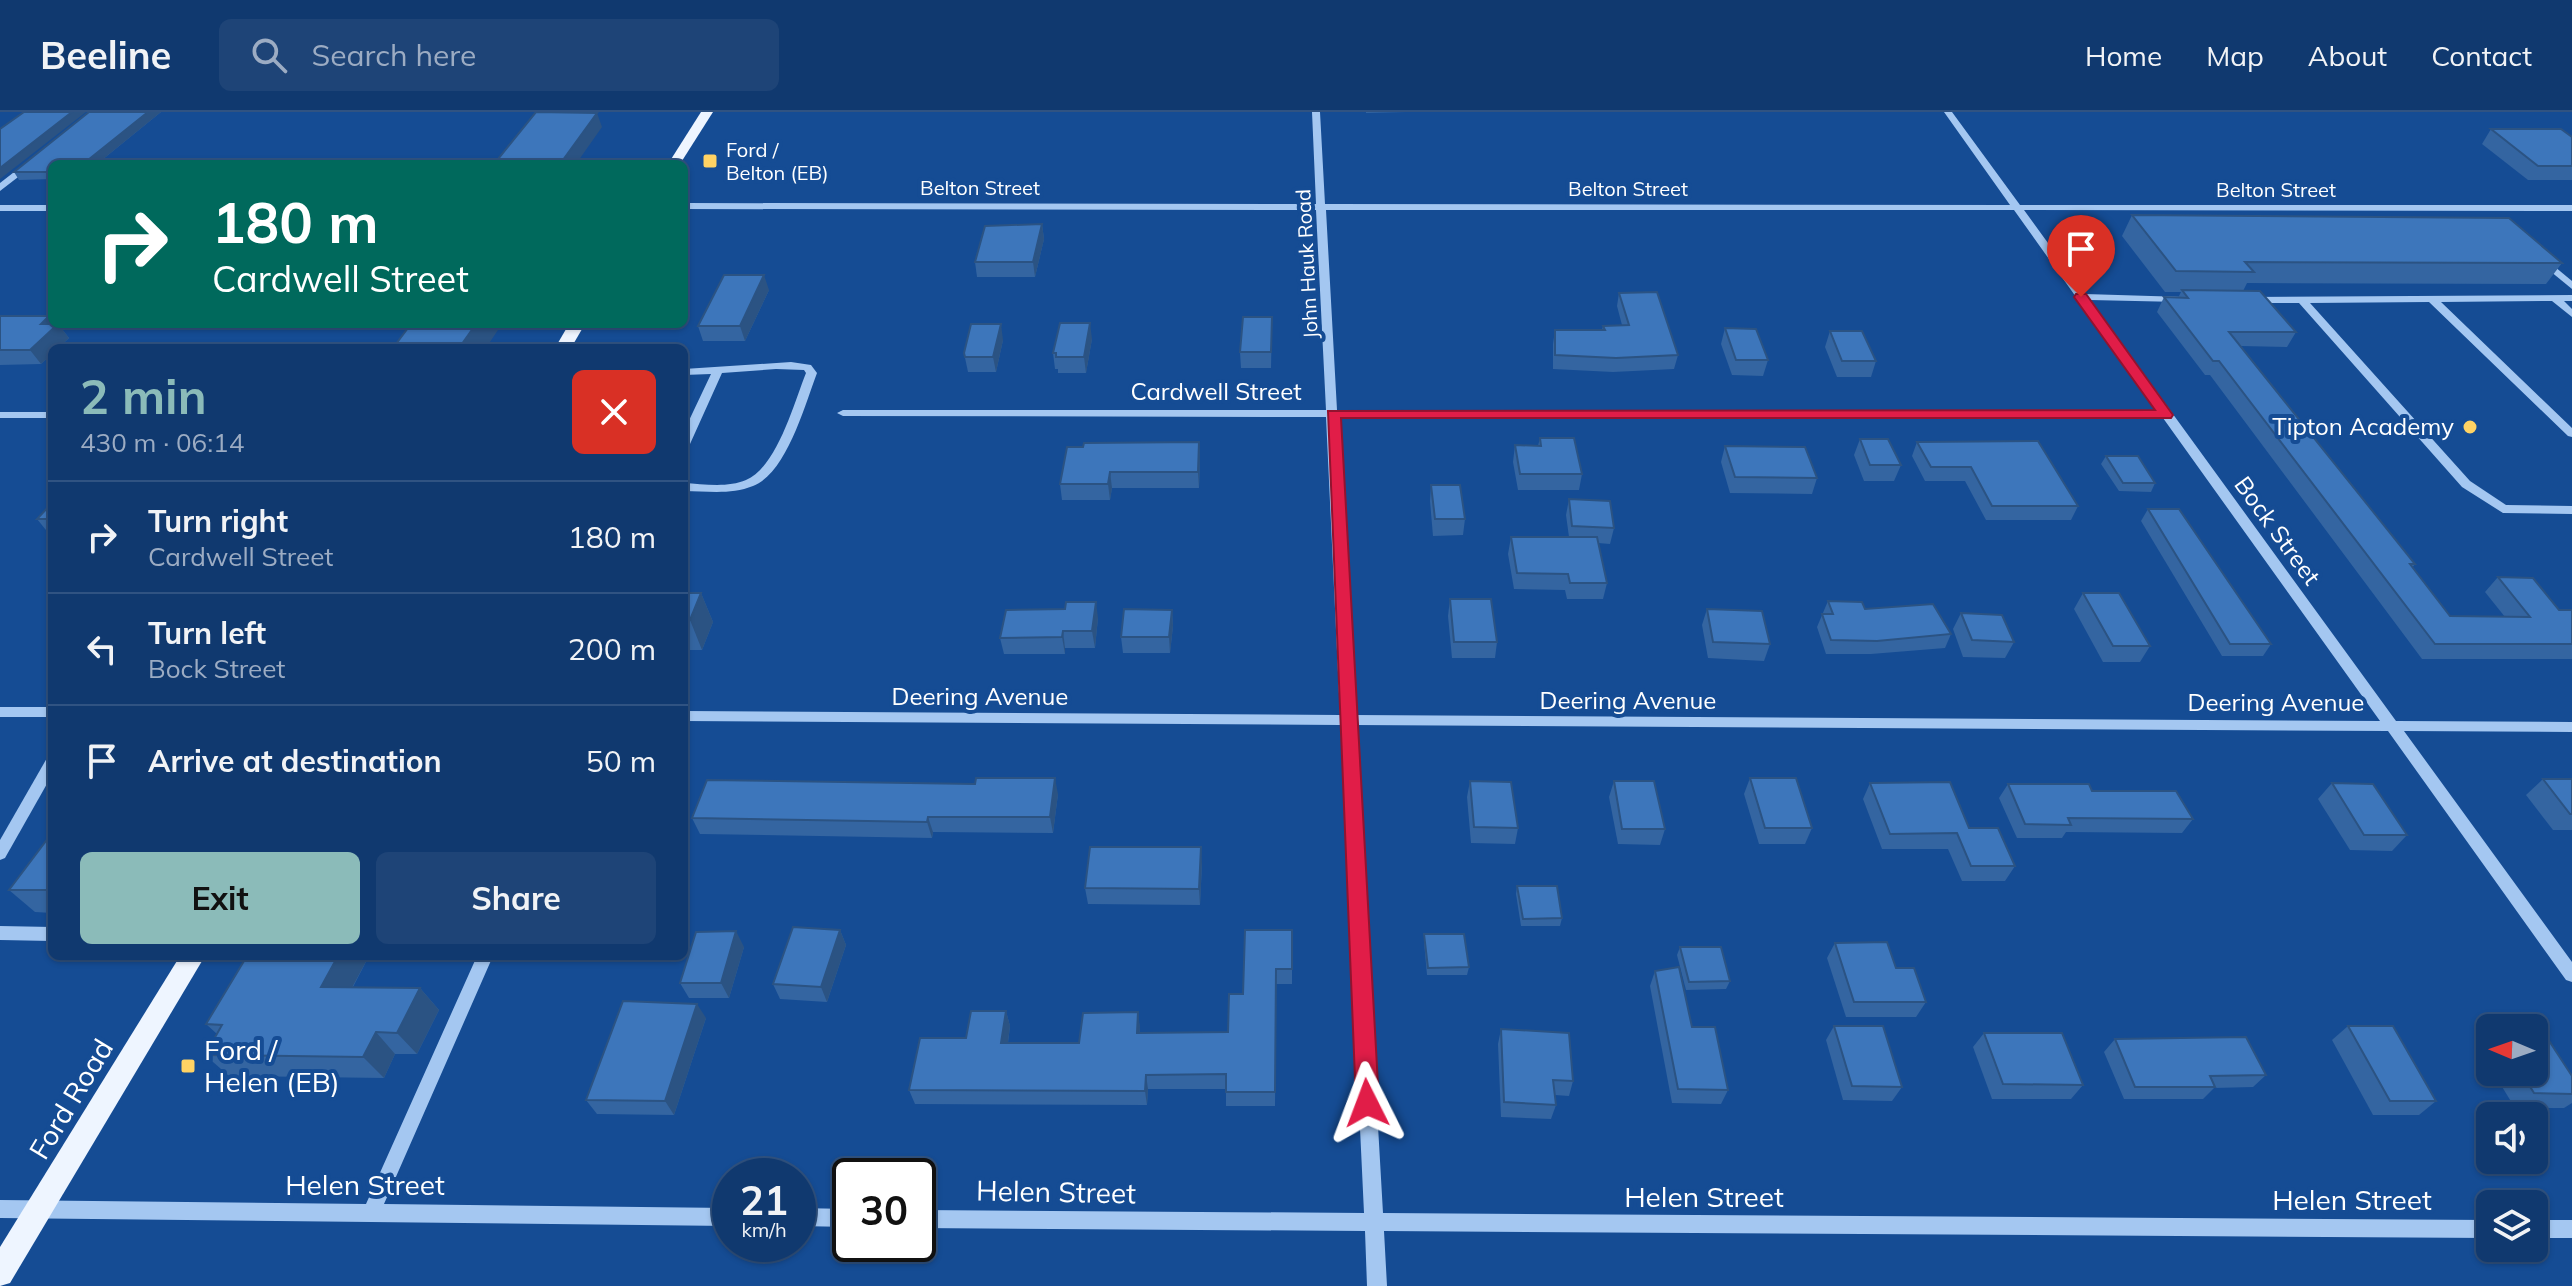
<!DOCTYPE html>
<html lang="en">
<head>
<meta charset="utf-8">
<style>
	:root { --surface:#10396f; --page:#1e4477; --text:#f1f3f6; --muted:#9cacc3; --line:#305382; --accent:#8bbbb9 }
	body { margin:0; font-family:Mulish,sans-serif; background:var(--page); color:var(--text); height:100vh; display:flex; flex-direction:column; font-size:30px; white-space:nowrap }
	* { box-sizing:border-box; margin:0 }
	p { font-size:26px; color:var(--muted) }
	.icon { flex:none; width:44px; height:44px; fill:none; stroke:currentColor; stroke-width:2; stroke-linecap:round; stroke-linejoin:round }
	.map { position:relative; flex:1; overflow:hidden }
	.sheet { position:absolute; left:48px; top:232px; width:640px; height:616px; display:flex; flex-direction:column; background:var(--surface); border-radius:12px; box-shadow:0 2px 6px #0004,0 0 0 2px var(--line) }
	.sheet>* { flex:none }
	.guide { position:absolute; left:48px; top:48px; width:640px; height:168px; border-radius:12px; box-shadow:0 2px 6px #0004,0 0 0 2px var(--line); background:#00695c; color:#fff; overflow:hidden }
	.needle { width:52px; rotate:272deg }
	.tools { position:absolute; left:2476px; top:902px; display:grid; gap:16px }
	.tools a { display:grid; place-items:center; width:72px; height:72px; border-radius:12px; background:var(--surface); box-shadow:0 2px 6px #0004,0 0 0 2px var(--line); font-size:40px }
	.speed { position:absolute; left:712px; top:1046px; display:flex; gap:16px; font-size:40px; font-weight:700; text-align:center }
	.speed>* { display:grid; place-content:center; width:104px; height:104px; border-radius:50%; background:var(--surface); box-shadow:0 2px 6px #0004,0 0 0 2px var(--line); line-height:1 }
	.speed small { font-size:20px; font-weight:400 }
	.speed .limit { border:4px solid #111; border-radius:12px; background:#fff; color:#111 }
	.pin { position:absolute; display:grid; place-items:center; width:68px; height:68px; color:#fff; margin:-82px -34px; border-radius:50% 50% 50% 0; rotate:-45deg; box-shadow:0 0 8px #0007 }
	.pin .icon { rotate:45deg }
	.me { position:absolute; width:88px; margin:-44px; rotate:357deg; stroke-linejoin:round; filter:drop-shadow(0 0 6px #0008) }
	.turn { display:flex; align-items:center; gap:28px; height:168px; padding:0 32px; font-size:36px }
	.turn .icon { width:104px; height:104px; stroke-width:2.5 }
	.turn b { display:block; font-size:56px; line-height:68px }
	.round { display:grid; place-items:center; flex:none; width:84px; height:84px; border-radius:12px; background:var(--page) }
	.headline { display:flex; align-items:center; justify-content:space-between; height:136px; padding:0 32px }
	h1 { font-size:48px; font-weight:700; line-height:60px; color:var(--accent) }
	.button { display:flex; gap:16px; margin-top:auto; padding:16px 32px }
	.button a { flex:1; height:92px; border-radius:12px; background:var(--accent); color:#111; font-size:32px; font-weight:700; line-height:92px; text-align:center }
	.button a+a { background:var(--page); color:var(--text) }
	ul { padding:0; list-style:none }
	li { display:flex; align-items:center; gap:24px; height:112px; padding:0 32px; border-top:2px solid var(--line) }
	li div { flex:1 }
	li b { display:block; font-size:30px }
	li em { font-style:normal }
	header { display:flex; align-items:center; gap:48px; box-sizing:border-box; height:112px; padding:0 40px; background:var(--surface); border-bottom:2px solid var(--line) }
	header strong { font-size:38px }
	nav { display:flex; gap:44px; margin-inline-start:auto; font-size:28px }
	.search { width:560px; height:72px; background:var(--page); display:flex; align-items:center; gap:20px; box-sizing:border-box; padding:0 28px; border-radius:12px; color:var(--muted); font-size:30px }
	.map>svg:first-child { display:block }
</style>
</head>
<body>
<header>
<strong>Beeline</strong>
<div class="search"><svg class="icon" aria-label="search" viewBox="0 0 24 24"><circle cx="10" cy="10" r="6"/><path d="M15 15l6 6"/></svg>Search here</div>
<nav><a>Home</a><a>Map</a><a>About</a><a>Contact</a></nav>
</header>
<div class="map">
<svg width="2572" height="1174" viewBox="0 0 2572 1174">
	<rect width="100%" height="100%" fill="#154c94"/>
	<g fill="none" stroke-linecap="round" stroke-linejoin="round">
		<g fill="#a4c7f1" fill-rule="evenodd">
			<path d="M1312,0h8l5,92 685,1 -66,-93h8l68,93h552v6l-548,-1 61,84 99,3 1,2 -5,3 -90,-2 306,421 176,1v10l-168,-1 168,231v20l-6,-2 -178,-249 -1033,-6 28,488 1107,7v18l-1106,-7 3,55h-20l-2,-55 -447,-3v-18l446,3 -23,-488 -657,-4v-10l656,4 -14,-298 -483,-1 -6,-3 6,-3h483l-10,-200 -632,-1v-6l632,1zM1326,98h688l144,202 -821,-2zM1338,305l825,1 217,303 -1026,-6z"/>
			<polygon points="27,50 35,52 0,79 0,71"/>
			<rect x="0" y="93" width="52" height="6"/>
			<polygon points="2543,145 2572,169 2572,177 2539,150 2538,148"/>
			<polygon points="2572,183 2572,189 2564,189 2572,197 2572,205 2552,189 2441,190 2572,316 2572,325 2568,324 2429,190 2310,191 2470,369 2506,393 2572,394 2572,402 2503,401 2462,375 2299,191 2248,191 2243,188 2248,185"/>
			<path d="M791,250l20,3 6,8c-12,31 -30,100 -64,113 -22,9 -46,5 -69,5v-8c19,1 44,5 62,-3 31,-13 48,-77 60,-107l-2,-3 -28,-1 -54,4 -32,71 -6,4v-17l27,-57 -27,1v-6z"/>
			<rect x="0" y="300" width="52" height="6"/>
			<rect x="0" y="595" width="52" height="10"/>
			<polygon points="52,644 52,663 5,746 0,748 0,728 47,646"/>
			<polygon points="0,814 52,815 52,829 0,828"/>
			<polygon points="477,844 493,844 384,1092 730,1096 730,1114 0,1106 0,1088 366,1092"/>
			<polygon points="798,1096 850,1097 850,1115 798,1114"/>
			<rect x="2534" y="1108" width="38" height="18"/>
		</g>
		<g fill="#eef5ff" fill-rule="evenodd">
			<polygon points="701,0 713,0 680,52 668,52"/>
			<polygon points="569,212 585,212 571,236 555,236"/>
			<polygon points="180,844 205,844 10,1171 0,1174 0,1135"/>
		</g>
	</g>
	<g fill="#3465a1">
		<polygon points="89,0 161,0 97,52 52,52 52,67 19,68 14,60"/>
		<polygon points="1366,0 1406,0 1366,1"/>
		<polygon points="2491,17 2572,25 2572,68 2528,68 2482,32"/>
		<polygon points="2132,103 2562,151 2546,172 2247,171 2243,179 2296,220 2287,235 2241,234 2415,452 2412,456 2450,504 2505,505 2485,480 2498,465 2559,498 2572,498 2572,547 2422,547 2210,263 2205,263 2157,200 2164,185 2178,186 2181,180 2165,180 2122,124"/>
		<polygon points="1042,112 1044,127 1035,165 977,165 975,150"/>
		<polygon points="769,178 745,229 703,229 698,214"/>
		<polygon points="1619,181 1678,243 1674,257 1613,260 1553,257 1553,232 1555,218 1602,218 1603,214 1622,213 1617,194"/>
		<polygon points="0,204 58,212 69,226 41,252 0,253"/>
		<polygon points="1272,205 1271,256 1241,256 1240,240"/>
		<polygon points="1725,216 1768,248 1763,264 1732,263 1721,232"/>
		<polygon points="1830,219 1876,249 1871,265 1837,265 1825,235"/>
		<polygon points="1092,227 1086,261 1058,261 1058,257 1055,257 1053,241"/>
		<polygon points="1003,228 996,260 968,260 964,241"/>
		<polygon points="1540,326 1582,362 1579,378 1518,378 1513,350 1515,333 1538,334"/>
		<polygon points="1860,327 1901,353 1894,369 1864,369 1854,343"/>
		<polygon points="1199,330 1200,346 1199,376 1112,376 1110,388 1062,388 1060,372 1083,335"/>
		<polygon points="1917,330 2078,394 2071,408 1986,408 1965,369 1925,369 1912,344"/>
		<polygon points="1725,334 1817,366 1812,382 1730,381 1721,350"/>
		<polygon points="2106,344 2155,371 2151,380 2119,379 2101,352"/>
		<polygon points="1431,373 1465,407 1463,423 1433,424 1430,389"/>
		<polygon points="1569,387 1614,416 1610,432 1598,431 1607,471 1603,487 1567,487 1565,478 1514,477 1508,442 1511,425 1569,425 1566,403"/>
		<polygon points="52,391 52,423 50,423 37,407"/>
		<polygon points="2148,397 2271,532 2263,544 2222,544 2141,409"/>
		<polygon points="684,481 701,481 713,510 702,538 684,538"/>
		<polygon points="2083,481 2150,534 2140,550 2103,550 2074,497"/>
		<polygon points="1450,487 1497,530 1495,546 1452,546 1448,504"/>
		<polygon points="1828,489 1865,497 1951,522 1945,536 1871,542 1826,542 1817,515"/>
		<polygon points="1707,497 1770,532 1764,549 1708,546 1702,513"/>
		<polygon points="1172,498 1173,514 1170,541 1123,541 1121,525"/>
		<polygon points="1961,501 2014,530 2005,546 1963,545 1953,517"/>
		<polygon points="1098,506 1095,536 1065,536 1065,542 1004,542 1000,526"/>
		<polygon points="1750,666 1812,716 1805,732 1759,732 1744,682"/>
		<polygon points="2543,667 2572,667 2572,718 2553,718 2526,683"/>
		<polygon points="1470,669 1518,716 1515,732 1471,731 1467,685"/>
		<polygon points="1614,669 1665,717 1660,733 1618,732 1609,685"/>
		<polygon points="1870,671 1969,716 2015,754 2005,769 1962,769 1948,737 1882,737 1863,687"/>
		<polygon points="2332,671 2407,723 2392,739 2350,738 2318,687"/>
		<polygon points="2008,672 2092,679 2193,707 2182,721 2066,720 2062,726 2017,726 1999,686"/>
		<polygon points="1058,682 1053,721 933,720 932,726 700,722 692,706"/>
		<polygon points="52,721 52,801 35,800 9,778"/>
		<polygon points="1202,751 1200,793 1088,792 1085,776"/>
		<polygon points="1517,774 1562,806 1560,814 1521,814 1516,782"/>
		<polygon points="840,818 846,833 827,890 780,887 773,872"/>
		<polygon points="1292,818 1292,872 1276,872 1275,994 1226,994 1226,977 1148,977 1147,993 915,992 909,978 966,926 1006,899 1010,914 1008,931 1079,931 1138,900 1140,921 1228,920 1243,882"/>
		<polygon points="1424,822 1469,855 1467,863 1427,863 1424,830"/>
		<polygon points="1835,831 1896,856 1926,890 1916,905 1846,905 1827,846"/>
		<polygon points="744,835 729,886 689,886 680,871"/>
		<polygon points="1680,835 1730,869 1726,877 1686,878 1677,843"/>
		<polygon points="369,844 353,875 420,876 439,898 417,942 395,942 384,966 229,964 205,943 217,922 206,912"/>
		<polygon points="1655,859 1692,915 1728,978 1721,992 1672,991 1650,874"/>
		<polygon points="706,906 674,1003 597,1002 586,988"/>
		<polygon points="1834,914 1902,975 1892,989 1843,988 1826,928"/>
		<polygon points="2348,914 2436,989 2419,1003 2373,1003 2332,928"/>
		<polygon points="1501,917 1573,969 1569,984 1555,983 1556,993 1551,1007 1501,1005 1498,932"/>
		<polygon points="1984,921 2083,973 2071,987 1992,987 1973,935"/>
		<polygon points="2490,921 2490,955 2476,932"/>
		<polygon points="2115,927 2266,963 2253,975 2214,976 2203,987 2124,987 2104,940"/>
		<polygon points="2493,960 2534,960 2572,964 2572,991 2564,996 2515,996"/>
	</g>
	<g fill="#2b5383">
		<polygon points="72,0 86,0 0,67 0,56"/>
		<polygon points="148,0 161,0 97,52 83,52"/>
		<polygon points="597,1 602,15 576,52 560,52"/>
		<polygon points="1042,112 1044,127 1035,165 1033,150"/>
		<polygon points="764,163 769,178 745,229 740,214"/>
		<polygon points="49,204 52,208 52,212 58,212 69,226 58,236 52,236 52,242 41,252 30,238 41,212"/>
		<polygon points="1090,211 1092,227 1086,261 1084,245"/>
		<polygon points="476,212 502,212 486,236 459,236"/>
		<polygon points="1001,212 1003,228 996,260 993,245"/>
		<polygon points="1199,330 1200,346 1199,376 1198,360"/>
		<polygon points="1110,360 1112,376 1110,388 1108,372"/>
		<polygon points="684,377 687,385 684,392"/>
		<polygon points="701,481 713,510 702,538 690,508"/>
		<polygon points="1096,490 1098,506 1095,536 1092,519"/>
		<polygon points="1172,498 1173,514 1170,541 1169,525"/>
		<polygon points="1063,519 1065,536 1065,542 1062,525"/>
		<polygon points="1055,666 1058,682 1053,721 1050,705"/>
		<polygon points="928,705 933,720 932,726 927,710"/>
		<polygon points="1201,735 1202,751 1200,793 1199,777"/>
		<polygon points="840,818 846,833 827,890 821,875"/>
		<polygon points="736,819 744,835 729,886 721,871"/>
		<polygon points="338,844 369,844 341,896 321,875"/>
		<polygon points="420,876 439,898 417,942 397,921"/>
		<polygon points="697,892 706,906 674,1003 665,989"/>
		<polygon points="1006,899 1010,914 1006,945 1001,931"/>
		<polygon points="1138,900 1140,915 1139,936 1137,921"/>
		<polygon points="376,920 395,942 384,966 363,945"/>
		<polygon points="1146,963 1148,977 1147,993 1145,979"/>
	</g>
	<g fill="#3d76bb" stroke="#2b5383" stroke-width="2">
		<polygon points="24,0 72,0 0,56 0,17"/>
		<polygon points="89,0 148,0 83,52 52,52 52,60 14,60"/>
		<polygon points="536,0 597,1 560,52 494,52"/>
		<polygon points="2491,17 2561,17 2572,25 2572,54 2538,54"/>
		<polygon points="2132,103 2509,106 2562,151 2245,150 2254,160 2176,159"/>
		<polygon points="1042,112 1033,150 975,150 985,114"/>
		<polygon points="724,163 764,163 740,214 698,214"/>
		<polygon points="2182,178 2260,179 2296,220 2229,220 2415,452 2410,452 2450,504 2530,505 2498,465 2533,466 2559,498 2572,498 2572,532 2435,532 2219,249 2213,249 2164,185 2188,186"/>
		<polygon points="1657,180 1678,243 1616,246 1555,243 1555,218 1605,218 1603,214 1629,213 1619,181"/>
		<polygon points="0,204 49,204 41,212 58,212 30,238 0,238"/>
		<polygon points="1243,205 1272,205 1271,240 1240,240"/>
		<polygon points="1060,211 1090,211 1084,245 1056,245 1056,241 1053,241"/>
		<polygon points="411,212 476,212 459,236 393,236"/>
		<polygon points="971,212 1001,212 993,245 965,245 964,241"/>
		<polygon points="1725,216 1756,217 1768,248 1736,248"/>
		<polygon points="1830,219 1862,219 1876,249 1842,249"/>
		<polygon points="1540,326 1574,326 1582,362 1520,362 1515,333 1541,334"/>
		<polygon points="1860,327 1888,327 1901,353 1870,353"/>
		<polygon points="2038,329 2078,394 1992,394 1971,355 1931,355 1917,330"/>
		<polygon points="1199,330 1198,360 1110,360 1108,372 1060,372 1067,335 1083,335 1084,331"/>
		<polygon points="1725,334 1805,335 1817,366 1735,365"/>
		<polygon points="2106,344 2138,344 2155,371 2123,371"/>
		<polygon points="1431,373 1460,373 1465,407 1435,407"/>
		<polygon points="1569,387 1610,389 1614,416 1572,414"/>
		<polygon points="52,391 52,407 37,407"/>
		<polygon points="2148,397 2179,397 2271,532 2230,532"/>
		<polygon points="1511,425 1597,425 1607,471 1570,471 1568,462 1517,461"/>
		<polygon points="684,481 701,481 690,508 684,508"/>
		<polygon points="2083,481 2119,481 2150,534 2113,534"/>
		<polygon points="1450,487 1491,487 1497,530 1454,530"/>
		<polygon points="1828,489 1862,490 1865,497 1933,492 1951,522 1877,529 1831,528 1822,502 1833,502"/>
		<polygon points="1066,490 1096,490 1092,519 1063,519 1062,525 1000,526 1006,498 1065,497"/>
		<polygon points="1124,497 1172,498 1169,525 1121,525"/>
		<polygon points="1707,497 1762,499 1770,532 1713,530"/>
		<polygon points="1961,501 2002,503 2014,530 1972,528"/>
		<polygon points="976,666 1055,666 1050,705 928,705 927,710 692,706 707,668 975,672"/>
		<polygon points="1750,666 1796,666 1812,716 1765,716"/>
		<polygon points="2543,667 2572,667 2572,702 2570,702"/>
		<polygon points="1470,669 1511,670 1518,716 1474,715"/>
		<polygon points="1614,669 1654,669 1665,717 1622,717"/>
		<polygon points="1950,670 1969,716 1998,716 2015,754 1971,754 1957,721 1890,722 1870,671"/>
		<polygon points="2332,671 2373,672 2407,723 2364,723"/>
		<polygon points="2008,672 2089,672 2092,679 2176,679 2193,707 2068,706 2071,713 2025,712"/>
		<polygon points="52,721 52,778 9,778"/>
		<polygon points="1090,735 1201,735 1199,777 1085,776"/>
		<polygon points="1517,774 1557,774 1562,806 1523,807"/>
		<polygon points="793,815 840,818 821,875 773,872"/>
		<polygon points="1245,818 1292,818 1292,857 1276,857 1275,980 1226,980 1226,962 1146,963 1145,979 909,978 920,926 966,926 971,899 1006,899 1001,931 1079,931 1083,901 1138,900 1137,921 1228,920 1229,882 1243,882"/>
		<polygon points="736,819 721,871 680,871 696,820"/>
		<polygon points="1424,822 1464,822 1469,855 1428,856"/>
		<polygon points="1887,830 1896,856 1914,856 1926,890 1854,890 1835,831"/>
		<polygon points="1680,835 1721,835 1730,869 1689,870"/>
		<polygon points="247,844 338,844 321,875 420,876 397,921 376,920 363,945 205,943 222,913 206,912"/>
		<polygon points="1679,855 1692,915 1715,915 1728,978 1678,977 1655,859"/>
		<polygon points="623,889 697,892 665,989 586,988"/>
		<polygon points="1834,914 1883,914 1902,975 1852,974"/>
		<polygon points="2348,914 2393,914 2436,989 2390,989"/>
		<polygon points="1501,917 1569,921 1573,969 1553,968 1556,993 1504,990"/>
		<polygon points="2534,918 2542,918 2572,964 2572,982 2534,981 2521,960 2534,960"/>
		<polygon points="1984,921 2062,921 2083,973 2003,972"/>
		<polygon points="2246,925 2266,963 2210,964 2215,975 2135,975 2115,927"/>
	</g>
	<polygon fill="#e11d48" stroke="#92132f" stroke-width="2" points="2076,182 2086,182 2173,303 2171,306 1341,306 1379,991 1375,998 1367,1001 1359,998 1356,991 1328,299 2155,298 2074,185"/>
	<g fill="#ffd364" stroke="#154c94" stroke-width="3">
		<rect x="702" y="41" width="16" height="16" rx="4"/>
		<circle cx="2470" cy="315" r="8"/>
		<rect x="180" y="946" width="16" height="16" rx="4"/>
	</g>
	<g text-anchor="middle" stroke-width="8" stroke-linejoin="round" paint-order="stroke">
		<g font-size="20" fill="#fff" stroke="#154c94" text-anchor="start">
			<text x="726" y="45">Ford /<tspan x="726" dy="23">Belton (EB)</tspan></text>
		</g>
		<g font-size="20" fill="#fff" stroke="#154c94">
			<text x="980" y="83">Belton Street</text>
			<text x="1628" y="84">Belton Street</text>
			<text x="2276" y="85">Belton Street</text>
			<text transform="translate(1307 152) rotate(-93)" y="7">John Hauk Road</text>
		</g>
		<g font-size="24" fill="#fff" stroke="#154c94">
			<text x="1216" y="288">Cardwell Street</text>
			<text transform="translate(2277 419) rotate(54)" y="8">Bock Street</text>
			<text x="980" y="593">Deering Avenue</text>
			<text x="1628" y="597">Deering Avenue</text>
			<text x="2276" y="599">Deering Avenue</text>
		</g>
		<g font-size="24" fill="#fff" stroke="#154c94" text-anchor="end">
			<text x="2454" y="323">Tipton Academy</text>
		</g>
		<g font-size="28" fill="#fff" stroke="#154c94" text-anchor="start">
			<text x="204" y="948">Ford /<tspan x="204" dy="32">Helen (EB)</tspan></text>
		</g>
		<g font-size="28" fill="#fff" stroke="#154c94">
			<text transform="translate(71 987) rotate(-59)" y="10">Ford Road</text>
			<text x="365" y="1083">Helen Street</text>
			<text transform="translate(1056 1080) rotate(1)" y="10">Helen Street</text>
			<text x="1704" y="1095">Helen Street</text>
			<text x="2352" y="1098">Helen Street</text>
		</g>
	</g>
</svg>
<div class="tools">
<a><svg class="needle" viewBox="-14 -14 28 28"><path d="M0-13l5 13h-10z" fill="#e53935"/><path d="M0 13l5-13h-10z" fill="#9cacc3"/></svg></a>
<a><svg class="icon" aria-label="sound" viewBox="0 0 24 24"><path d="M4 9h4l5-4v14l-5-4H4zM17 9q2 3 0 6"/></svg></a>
<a><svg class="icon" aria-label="layers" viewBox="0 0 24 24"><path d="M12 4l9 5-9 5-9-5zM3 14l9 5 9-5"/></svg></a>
</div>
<div class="speed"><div>21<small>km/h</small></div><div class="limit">30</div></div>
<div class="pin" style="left:2081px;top:185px;background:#d93025"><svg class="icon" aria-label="arrive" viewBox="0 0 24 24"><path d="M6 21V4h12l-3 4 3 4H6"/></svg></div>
<svg class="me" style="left:1367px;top:991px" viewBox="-20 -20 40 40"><path d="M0-17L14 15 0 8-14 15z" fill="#e11d48" stroke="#fff" stroke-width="4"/></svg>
<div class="guide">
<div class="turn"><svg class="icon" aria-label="right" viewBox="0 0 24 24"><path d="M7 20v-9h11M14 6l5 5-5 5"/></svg><div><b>180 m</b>Cardwell Street</div></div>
</div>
<section class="sheet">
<div class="headline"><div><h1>2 min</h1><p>430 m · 06:14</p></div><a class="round" style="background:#d93025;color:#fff"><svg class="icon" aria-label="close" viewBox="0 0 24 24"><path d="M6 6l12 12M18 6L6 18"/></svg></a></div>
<ul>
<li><svg class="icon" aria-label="right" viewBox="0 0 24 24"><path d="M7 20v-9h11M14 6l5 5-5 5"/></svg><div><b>Turn right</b><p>Cardwell Street</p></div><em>180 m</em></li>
<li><svg class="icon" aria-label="left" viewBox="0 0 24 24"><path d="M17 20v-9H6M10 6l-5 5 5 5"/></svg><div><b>Turn left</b><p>Bock Street</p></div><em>200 m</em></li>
<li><svg class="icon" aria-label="arrive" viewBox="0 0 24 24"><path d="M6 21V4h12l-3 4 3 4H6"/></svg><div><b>Arrive at destination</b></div><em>50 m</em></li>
</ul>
<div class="button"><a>Exit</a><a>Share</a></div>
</section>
</div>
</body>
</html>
